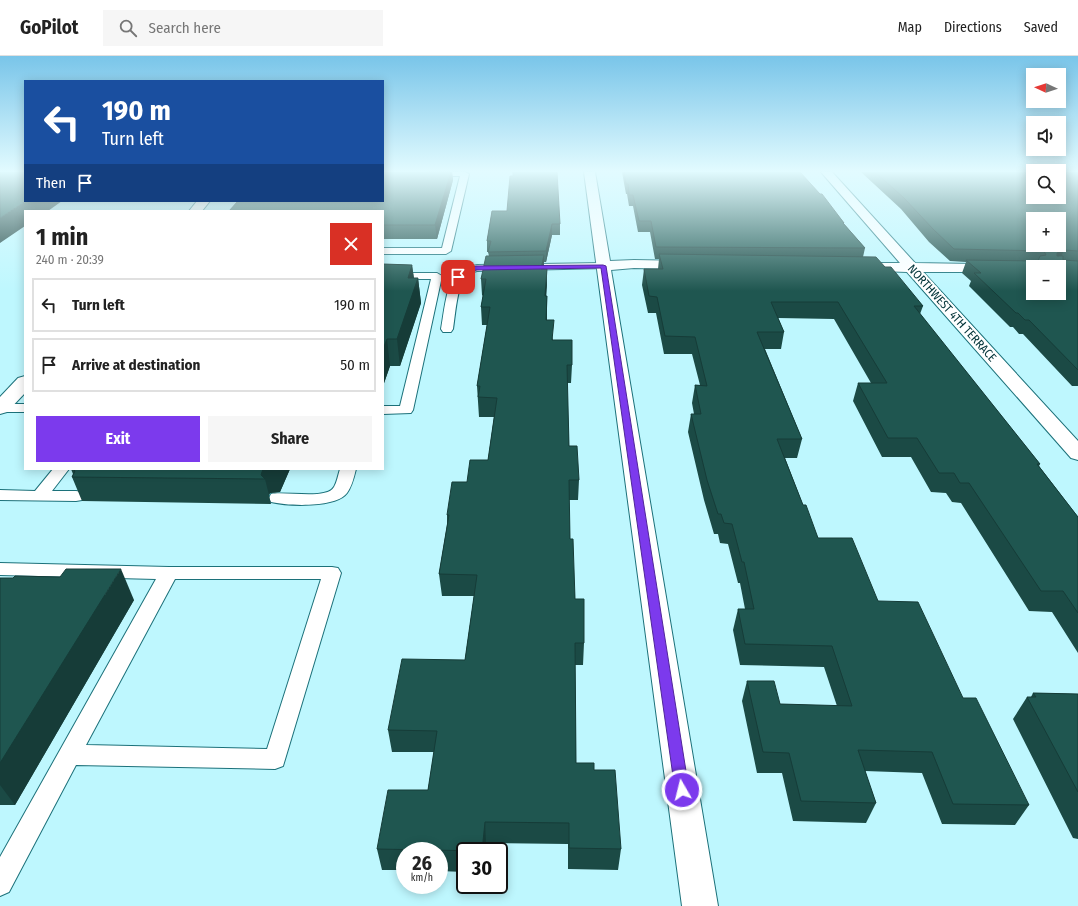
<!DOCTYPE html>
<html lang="en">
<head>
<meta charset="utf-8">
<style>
	:root { --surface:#fff; --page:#f6f6f6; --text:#222; --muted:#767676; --line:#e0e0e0; --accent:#7c3aed }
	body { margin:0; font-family:"Fira Sans Condensed",sans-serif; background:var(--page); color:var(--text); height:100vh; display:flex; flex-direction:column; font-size:15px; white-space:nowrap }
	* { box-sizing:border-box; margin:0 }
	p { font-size:13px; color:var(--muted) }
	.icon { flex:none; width:22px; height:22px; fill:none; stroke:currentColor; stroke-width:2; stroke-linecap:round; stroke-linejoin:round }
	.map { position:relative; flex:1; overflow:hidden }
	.details { position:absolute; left:24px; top:154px; width:360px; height:260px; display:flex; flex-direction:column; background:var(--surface); border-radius:0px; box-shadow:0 2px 10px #0003 }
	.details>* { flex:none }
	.guide { position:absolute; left:24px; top:24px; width:360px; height:122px; border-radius:0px; box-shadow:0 2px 10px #0003; background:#1a4fa0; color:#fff; overflow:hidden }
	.needle { width:26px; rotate:273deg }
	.tools { position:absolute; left:1026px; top:12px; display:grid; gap:8px }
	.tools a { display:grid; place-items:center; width:40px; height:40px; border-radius:0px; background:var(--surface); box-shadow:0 2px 10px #0003; font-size:20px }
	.speed { position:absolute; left:396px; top:786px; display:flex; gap:8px; font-size:20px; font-weight:700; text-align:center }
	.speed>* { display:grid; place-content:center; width:52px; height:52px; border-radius:50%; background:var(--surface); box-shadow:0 2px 10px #0003; line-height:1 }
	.speed small { font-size:10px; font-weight:400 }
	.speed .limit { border:2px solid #111; border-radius:6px; background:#fff; color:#111 }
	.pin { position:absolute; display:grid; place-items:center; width:34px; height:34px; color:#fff; margin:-17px; border-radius:8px; box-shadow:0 2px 6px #0006 }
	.me { position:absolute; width:44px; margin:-22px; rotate:352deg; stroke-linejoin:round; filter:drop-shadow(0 0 3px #0008) }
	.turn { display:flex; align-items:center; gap:14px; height:84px; padding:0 12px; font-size:18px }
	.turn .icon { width:52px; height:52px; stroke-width:2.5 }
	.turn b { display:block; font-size:28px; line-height:34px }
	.then { display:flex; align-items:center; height:38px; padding:0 12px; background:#0003; gap:8px; font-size:15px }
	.round { display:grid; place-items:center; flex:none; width:42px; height:42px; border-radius:0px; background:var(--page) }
	.headline { display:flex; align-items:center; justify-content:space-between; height:68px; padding:0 12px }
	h1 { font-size:24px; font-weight:700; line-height:30px }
	.button { display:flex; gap:8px; margin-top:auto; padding:8px 12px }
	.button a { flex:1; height:46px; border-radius:0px; background:var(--accent); color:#fff; font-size:16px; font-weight:700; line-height:46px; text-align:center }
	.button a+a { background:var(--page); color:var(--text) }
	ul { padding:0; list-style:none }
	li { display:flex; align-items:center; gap:12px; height:54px; margin:0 8px 6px; padding:0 4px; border:2px solid var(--line); border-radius:0px }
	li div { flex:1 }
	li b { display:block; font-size:15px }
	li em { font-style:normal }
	header { display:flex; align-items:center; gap:24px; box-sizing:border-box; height:56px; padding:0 20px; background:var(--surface); border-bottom:1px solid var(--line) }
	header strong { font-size:19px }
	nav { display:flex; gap:22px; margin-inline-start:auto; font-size:14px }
	.search { width:280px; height:36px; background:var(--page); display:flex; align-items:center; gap:10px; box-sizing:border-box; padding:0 14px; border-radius:0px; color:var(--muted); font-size:15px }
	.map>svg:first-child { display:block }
</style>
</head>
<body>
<header>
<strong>GoPilot</strong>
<div class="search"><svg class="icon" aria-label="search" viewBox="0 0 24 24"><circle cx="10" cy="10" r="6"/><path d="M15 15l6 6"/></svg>Search here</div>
<nav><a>Map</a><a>Directions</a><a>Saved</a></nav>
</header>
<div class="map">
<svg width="1078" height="850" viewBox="0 0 1078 850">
	<rect width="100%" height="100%" fill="#bef7fe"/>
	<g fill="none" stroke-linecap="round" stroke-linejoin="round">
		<g stroke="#1c717a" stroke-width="2">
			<g id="lane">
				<polygon points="428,116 465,116 469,118 451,195 446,198 383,198 383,192 442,192 460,120 431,120 427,118"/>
				<path d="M603,207l5,3 -1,2 -130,3c-4,1 -8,2 -11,5 -9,9 -11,41 -13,53l-2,3h-8l-2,-3c3,-15 5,-48 18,-58 5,-4 12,-5 18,-6z"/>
				<polygon points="383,217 437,217 442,220 413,354 411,357 383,358 383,350 400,350 431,223 383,223"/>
				<rect x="0" y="348" width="25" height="8"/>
				<polygon points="53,413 69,413 52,435 76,435 82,436 84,440 82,444 76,445 0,444 0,434 35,435"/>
				<path d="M340,413h16c-2,8 -4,17 -9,24 -11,15 -59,13 -76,9l-2,-4 2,-4c14,-3 56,6 63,-7 3,-5 4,-12 6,-18z"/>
				<path d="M0,507l169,4h163l6,1 3,5 -58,193 -8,3 -199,-4 -67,127 -9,4v-39l156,-278 -156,-4zM175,523h146l-54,170 -181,-4z"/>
			</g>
		</g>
		<g stroke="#1c717a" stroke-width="2">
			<g id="street">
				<polygon points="584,116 595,116 610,205 634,204 688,205 693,206 695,209 693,212 688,213 634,212 611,214 718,850 682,850"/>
				<polygon points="821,116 832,116 915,207 1038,209 1040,211 1033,211 1033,216 923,216 1078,385 1078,404 1071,402 907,216 851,214 849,211 851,208 856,207 900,207"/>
			</g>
		</g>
		<g stroke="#1c717a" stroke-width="2">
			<g id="secondary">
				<polygon points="197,145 210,145 202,155 189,155"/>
				<polygon points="25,320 25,337 7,356 0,358 0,341 18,322"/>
			</g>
		</g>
		<use href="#lane" fill="#fff" fill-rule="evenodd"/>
		<use href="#street" fill="#fff" fill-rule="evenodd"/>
		<use href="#secondary" fill="#fff" fill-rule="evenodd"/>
	</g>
	<g fill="#1b4a45">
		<polygon points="383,116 452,116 453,124 437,183 383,183"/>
		<polygon points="622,116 800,116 844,167 844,168 865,192 863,201 885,211 923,250 920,258 1040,408 1039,410 1078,461 1078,597 1052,556 1029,555 961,447 952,446 946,437 931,436 911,401 882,401 853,345 858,327 871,327 834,263 778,262 784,276 781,293 765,293 802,383 797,402 785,402 803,449 818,482 878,545 963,642 1029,749 1015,769 942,768 922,717 865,715 876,747 866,767 793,765 782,717 757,717 742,645 747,625 780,648 837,650 824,611 740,609 733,574 738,553 745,553 740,527 738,527 728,488 720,487 718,478 714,478 704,444 688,376 691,358 694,358 692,347 695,329 700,329 692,298 664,298 656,257 648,257 642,229 644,213 658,213 659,203 655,203 650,176 638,176 633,150 629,150 627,138 626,138"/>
		<polygon points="861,116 1078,116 1078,330 1072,330 1023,278 1019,278 1013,271 1010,271 969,230 971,225 962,217 966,206 950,205 929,186 901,153"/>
		<polygon points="492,155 560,168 560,179 552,179 546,206 544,206 544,213 547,213 546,240 547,240 547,264 553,284 572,309 571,327 567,327 569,390 579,424 578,444 569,444 570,483 575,543 584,587 583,609 575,609 576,707 594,714 621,793 618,814 568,813 568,788 486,787 486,795 465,795 465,816 439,815 439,795 405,795 405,814 382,814 377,793 428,734 434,696 392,696 388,674 465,604 474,540 442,540 439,518 447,469 447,459 467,426 488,404 494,361 479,361 477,330 487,269 482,269 481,251 483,240 482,239 481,223 489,200 488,196 487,196 487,185"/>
		<polygon points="383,208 412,209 414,222 418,222 421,247 400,310 390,310 383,330"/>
		<polygon points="71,413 290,413 280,436 270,437 269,439 271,448 82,445 72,421 73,418"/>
		<polygon points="0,522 134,544 15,749 0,749"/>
		<polygon points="1033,637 1078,638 1078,783 1073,782 1013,663 1027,641 1031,641"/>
	</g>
	<g fill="#163c38">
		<polygon points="451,116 452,116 453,124 437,183 435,169"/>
		<polygon points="26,145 62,145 48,155 25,155 25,170 0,187 0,162"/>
		<polygon points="552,168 552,179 546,206 546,195"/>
		<polygon points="1064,194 1059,206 1057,197"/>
		<polygon points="544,199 544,215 541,213"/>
		<polygon points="412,209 415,232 418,222 421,247 400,310 397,283 408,222"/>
		<polygon points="547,213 547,229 545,257 545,240"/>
		<polygon points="547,240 547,257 546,281 546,264"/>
		<polygon points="387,283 390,310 383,330 383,293"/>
		<polygon points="263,413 290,413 280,436 270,437 269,439 265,423 261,419"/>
		<polygon points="121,513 134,544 15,749 0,729 0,707"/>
		<polygon points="485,766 486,787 486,795 482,795"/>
	</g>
	<g fill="#1f5650" stroke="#163c38" fill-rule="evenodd">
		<polygon points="0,116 25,116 25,145 26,145 0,162"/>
		<polygon points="383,116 451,116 435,169 383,169 383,155 229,155 238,145 383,145"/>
		<polygon points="513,116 557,116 560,168 552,168 546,195 488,196 491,185 487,185 492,155 507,155 510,120 513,120"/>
		<polygon points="624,116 800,116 820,138 822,138 844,167 843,167 865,192 656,191 651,165 639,165 633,139 629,139 628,128 626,128"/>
		<path d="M875,116h158v25h26v-25h19v79l-14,-1 -7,3v3h6v4l15,1v109l-49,-50h-4l-7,-7h-2l-42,-40h7l-15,-13 72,1 2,-5 6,-1 -2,-4 -90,-2 -21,-20 -29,-31zM1033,163h26v26h-26zM1033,211h26v26h-26z"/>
		<polygon points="659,198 876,201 885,211 891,211 923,250 914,250 1040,408 1037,408 1078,461 1078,557 1063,535 1041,535 969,427 960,427 954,417 939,417 917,382 888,382 858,327 887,327 838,246 771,246 784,276 757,276 802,383 777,383 803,449 806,449 818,482 852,482 878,545 918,546 963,642 976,642 1029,749 953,748 932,696 858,694 876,747 801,745 789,697 763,696 747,625 774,625 780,648 852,650 832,590 745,588 738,553 754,553 744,506 742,506 732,468 724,467 721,458 718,458 707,424 691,358 701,358 695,329 707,330 695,281 665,280 657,241 649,240 644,213 663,213"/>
		<polygon points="544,199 541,213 547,213 545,240 547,240 546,264 554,264 552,284 572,284 572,309 567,309 569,390 577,390 579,424 569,424 570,483 573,483 575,543 584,543 584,587 575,587 576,707 594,707 594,714 615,714 621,793 569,792 569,767 485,766 482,795 377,793 388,734 428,734 437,675 388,674 402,603 465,604 477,519 439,518 449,459 447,459 452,426 467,426 470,404 488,404 497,342 478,341 480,330 477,330 490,251 481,251 486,223 481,223 486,200"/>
		<polygon points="383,208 412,209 408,222 418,222 397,283 387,283 383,293"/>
		<polygon points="73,413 266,413 263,413 261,419 265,423 72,421 75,415"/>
		<polygon points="66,513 121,513 0,707 0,522 13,522 15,520 60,521"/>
		<polygon points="1033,637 1078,638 1078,736 1027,641 1036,641"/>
	</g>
	<linearGradient id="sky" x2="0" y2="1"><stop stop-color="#79c5e9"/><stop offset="0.49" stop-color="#e2fbff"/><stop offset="1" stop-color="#e2fbff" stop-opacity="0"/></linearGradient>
	<rect width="1078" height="235" fill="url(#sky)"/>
	<polygon fill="#7c3aed" stroke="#51269a" points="603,209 606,210 689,734 687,739 682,741 677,739 675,734 601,212 477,214 467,216 460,222 455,221 463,214 476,210"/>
	<g text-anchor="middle" stroke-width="4" stroke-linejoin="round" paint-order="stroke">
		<g font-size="12" fill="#013237" stroke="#fff">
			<text transform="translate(952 257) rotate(48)" y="4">NORTHWEST 4TH TERRACE</text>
		</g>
	</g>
</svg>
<div class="tools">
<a><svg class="needle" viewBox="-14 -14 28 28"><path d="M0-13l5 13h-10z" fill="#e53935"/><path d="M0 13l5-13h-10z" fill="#767676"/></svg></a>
<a><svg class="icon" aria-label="sound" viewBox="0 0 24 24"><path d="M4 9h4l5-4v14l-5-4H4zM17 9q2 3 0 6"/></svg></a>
<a><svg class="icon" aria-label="search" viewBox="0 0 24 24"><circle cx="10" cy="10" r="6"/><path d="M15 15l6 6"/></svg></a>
<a>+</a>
<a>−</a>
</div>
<div class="speed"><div>26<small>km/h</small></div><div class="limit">30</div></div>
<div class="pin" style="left:458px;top:221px;background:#d93025"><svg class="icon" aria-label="arrive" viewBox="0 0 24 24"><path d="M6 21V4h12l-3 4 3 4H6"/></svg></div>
<svg class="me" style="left:682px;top:734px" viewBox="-20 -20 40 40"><circle r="17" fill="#7c3aed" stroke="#fff" stroke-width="3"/><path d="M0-11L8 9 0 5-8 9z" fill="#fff"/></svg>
<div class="guide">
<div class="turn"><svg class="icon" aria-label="left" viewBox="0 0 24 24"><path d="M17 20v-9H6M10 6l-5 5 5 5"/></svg><div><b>190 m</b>Turn left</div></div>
<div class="then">Then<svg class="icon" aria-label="arrive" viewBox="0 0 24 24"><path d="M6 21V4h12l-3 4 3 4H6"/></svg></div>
</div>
<section class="details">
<div class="headline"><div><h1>1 min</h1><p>240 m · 20:39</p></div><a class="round" style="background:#d93025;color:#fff"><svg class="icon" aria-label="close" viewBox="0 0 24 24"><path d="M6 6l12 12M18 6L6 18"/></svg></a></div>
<ul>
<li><svg class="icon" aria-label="left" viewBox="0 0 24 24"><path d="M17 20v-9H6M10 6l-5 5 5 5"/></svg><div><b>Turn left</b></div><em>190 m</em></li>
<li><svg class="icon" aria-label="arrive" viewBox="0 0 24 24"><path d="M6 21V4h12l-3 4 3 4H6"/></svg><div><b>Arrive at destination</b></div><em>50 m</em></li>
</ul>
<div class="button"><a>Exit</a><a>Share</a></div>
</section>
</div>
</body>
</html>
